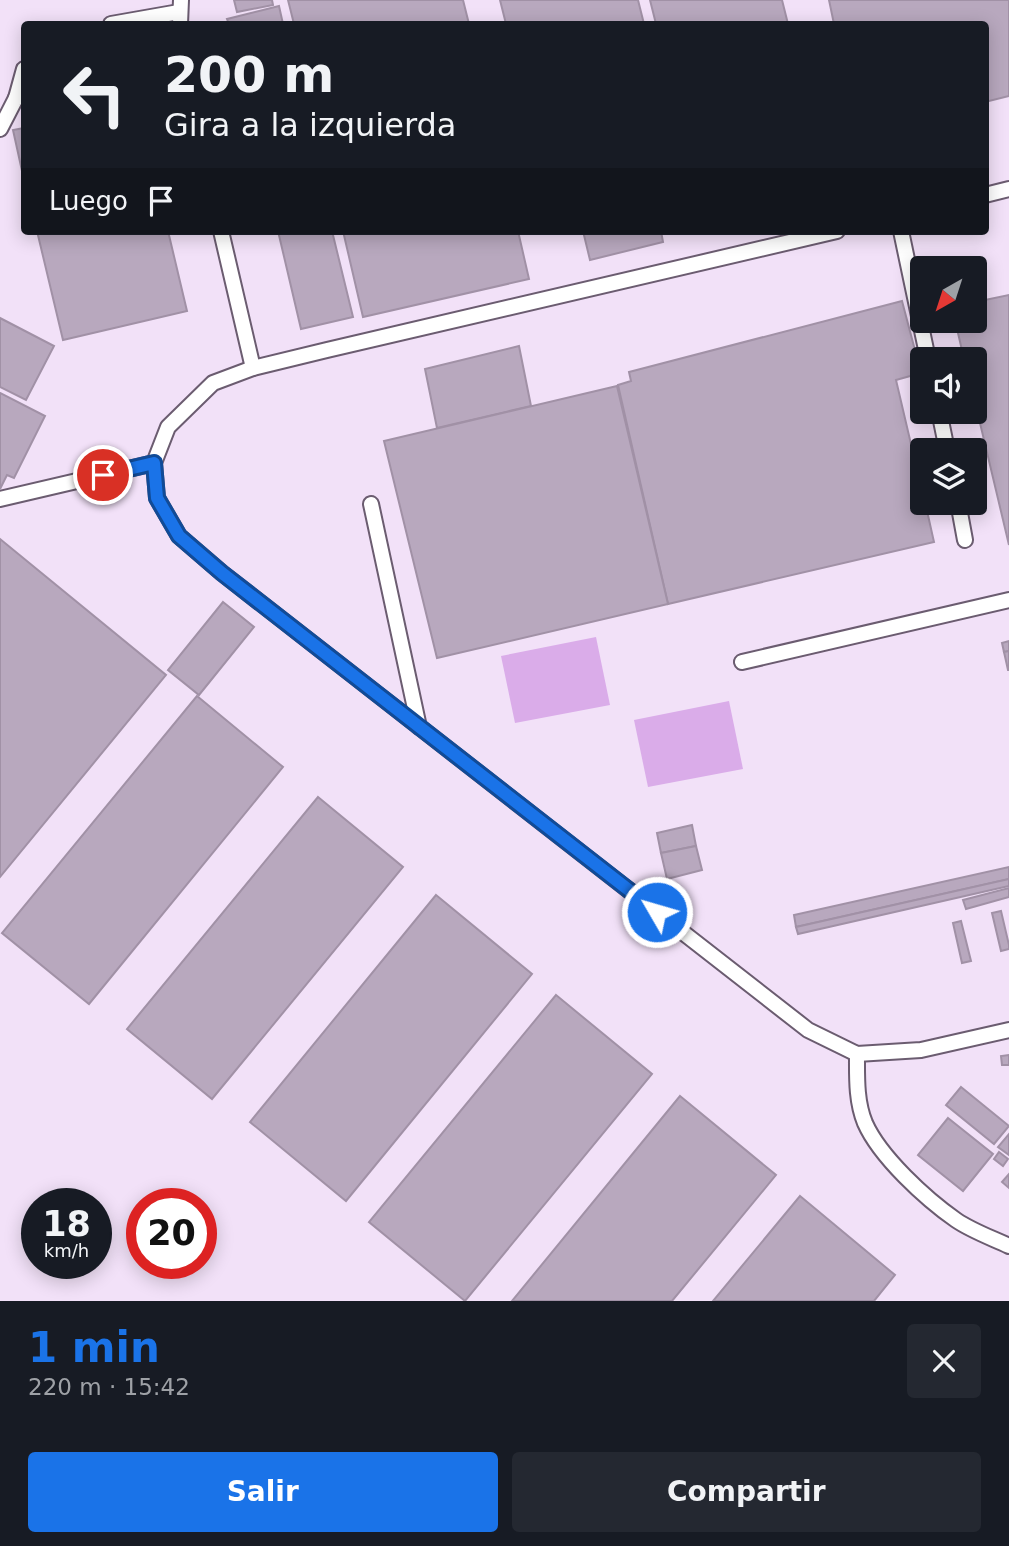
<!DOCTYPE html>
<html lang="es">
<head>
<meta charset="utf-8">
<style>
	:root { --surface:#171b24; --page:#242831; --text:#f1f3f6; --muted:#9ea1a6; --accent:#1a73e8 }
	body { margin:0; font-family:"DejaVu Sans",sans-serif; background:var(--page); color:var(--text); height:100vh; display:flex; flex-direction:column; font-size:26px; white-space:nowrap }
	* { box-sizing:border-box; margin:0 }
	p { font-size:23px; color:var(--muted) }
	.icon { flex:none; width:38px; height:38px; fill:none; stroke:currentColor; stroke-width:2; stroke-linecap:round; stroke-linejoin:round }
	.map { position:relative; height:1301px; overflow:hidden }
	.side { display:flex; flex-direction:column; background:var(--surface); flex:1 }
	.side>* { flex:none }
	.hud { position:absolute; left:21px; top:21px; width:968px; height:214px; border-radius:7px; box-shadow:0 4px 18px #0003; background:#171b24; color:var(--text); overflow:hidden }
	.needle { width:46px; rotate:219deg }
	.buttons { position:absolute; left:910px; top:256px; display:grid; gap:14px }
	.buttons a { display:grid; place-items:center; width:77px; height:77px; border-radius:7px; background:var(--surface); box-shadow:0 4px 18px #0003; font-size:35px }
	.speed { position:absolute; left:21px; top:1188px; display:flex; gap:14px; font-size:35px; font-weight:700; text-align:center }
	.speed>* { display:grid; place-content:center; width:91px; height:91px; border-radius:50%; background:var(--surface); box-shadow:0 4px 18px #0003; line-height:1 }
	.speed small { font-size:18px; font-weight:400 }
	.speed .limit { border:10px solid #d22; background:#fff; color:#111 }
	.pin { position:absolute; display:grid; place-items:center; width:60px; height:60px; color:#fff; margin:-30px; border:4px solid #fff; border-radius:50%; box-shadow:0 2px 7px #0007 }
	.me { position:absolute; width:77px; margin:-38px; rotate:308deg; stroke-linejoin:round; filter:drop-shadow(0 0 5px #0008) }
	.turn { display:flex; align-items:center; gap:24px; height:147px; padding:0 28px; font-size:32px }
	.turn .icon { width:91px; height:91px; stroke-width:2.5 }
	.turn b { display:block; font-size:49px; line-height:60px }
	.then { display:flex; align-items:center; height:66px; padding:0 28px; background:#0003; gap:14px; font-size:26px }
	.round { display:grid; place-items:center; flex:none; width:74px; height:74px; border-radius:7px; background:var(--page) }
	.head { display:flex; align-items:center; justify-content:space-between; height:119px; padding:0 28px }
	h1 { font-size:42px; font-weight:800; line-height:52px; color:var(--accent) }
	.action { display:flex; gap:14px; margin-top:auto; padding:14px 28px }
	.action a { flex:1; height:80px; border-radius:7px; background:var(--accent); color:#fff; font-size:28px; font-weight:800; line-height:80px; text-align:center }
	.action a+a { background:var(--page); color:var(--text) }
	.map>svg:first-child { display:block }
</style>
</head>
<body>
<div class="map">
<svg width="1009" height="1301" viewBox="0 0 1009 1301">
	<rect width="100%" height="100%" fill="#f2e1f8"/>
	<g fill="#daace9">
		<polygon points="596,637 610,705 515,723 501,656"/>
		<polygon points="729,701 743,769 648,787 634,720"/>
	</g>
	<g fill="#b8a8be" stroke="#a191a6" stroke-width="2">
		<polygon points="234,0 272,0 273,5 237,12"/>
		<polygon points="288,0 463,0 469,24 294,24"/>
		<polygon points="500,0 638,0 644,24 506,24"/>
		<polygon points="650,0 782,0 788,24 656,24"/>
		<polygon points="829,0 1009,0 1009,96 985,102 985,24 834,24"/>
		<polygon points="279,6 283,24 229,24 227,19"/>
		<polygon points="24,128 24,180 13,130"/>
		<polygon points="37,231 168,231 187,311 63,340"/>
		<polygon points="278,231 332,231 353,317 301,329"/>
		<polygon points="343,231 518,231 529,279 363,317"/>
		<polygon points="583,231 661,231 663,242 590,260"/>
		<polygon points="1009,295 1009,545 975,402 975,359 964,359 955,320 975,320 975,302"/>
		<polygon points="902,301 921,373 896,380 922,491 922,502 925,502 934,542 668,604 618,385 631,381 629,372"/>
		<polygon points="0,318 54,346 26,400 0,387"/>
		<polygon points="519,346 531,406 437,428 425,369"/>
		<polygon points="617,386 668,604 437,658 384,441"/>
		<polygon points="0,393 45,416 14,478 7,475 0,489"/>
		<polygon points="0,539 166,675 0,877"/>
		<polygon points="223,602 254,627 199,695 168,670"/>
		<polygon points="1009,641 1009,651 1004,652 1002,643"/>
		<polygon points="1009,651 1009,670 1008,670 1004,652"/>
		<polygon points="197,696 283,767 89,1004 2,933"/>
		<polygon points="318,797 403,867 212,1099 127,1029"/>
		<polygon points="692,825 696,846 661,853 657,833"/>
		<polygon points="696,846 702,870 667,879 661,853"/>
		<polygon points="1009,867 1009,879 796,927 794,915"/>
		<polygon points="1009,879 1009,886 798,934 796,927"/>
		<polygon points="1009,888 1009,897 966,909 963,900"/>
		<polygon points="436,895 532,974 346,1201 250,1122"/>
		<polygon points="1001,911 1009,945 1009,949 1001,951 992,913"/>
		<polygon points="961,921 971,961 962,963 953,923"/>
		<polygon points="556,995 652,1074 465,1301 369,1222"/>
		<polygon points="1009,1055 1009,1065 1002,1065 1001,1056"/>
		<polygon points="961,1087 1009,1126 994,1144 946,1105"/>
		<polygon points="680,1096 776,1175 672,1301 512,1301"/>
		<polygon points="948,1118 993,1154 963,1191 918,1155"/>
		<polygon points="1009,1134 1009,1155 998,1147"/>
		<polygon points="999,1152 1008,1159 1003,1166 994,1159"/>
		<polygon points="1009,1174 1009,1188 1002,1182"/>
		<polygon points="800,1196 895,1275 874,1301 713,1301"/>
	</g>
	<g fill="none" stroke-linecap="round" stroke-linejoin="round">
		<g stroke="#6b5c70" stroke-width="18">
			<g id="lane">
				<polyline points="111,24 179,12"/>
				<polyline points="180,24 181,0"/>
				<polyline points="16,98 24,69"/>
				<polyline points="0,129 16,98 24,97"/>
				<polyline points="985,195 1009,189"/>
				<polyline points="221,231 253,368"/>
				<polyline points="837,231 327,350 253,368 213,383 168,427 154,463 157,498 179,536 222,573 808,1030 857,1054 921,1050 1009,1030"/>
				<polyline points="901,231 928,359"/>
				<polyline points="939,411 947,450"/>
				<polyline points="0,499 154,463"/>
				<polyline points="958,502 965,540"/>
				<polyline points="371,504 419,727"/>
				<polyline points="742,662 1009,600"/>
				<path d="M857,1054c0,23 -1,47 8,69 15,34 61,76 91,97 16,11 36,18 53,26"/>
			</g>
		</g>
		<use href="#lane" stroke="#fff" stroke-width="14"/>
	</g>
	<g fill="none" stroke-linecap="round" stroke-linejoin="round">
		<g stroke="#114b97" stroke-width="18">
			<polyline id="route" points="103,475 154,463 157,498 179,536 222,573 657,912"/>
		</g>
		<use href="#route" stroke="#1a73e8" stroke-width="12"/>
	</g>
</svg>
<div class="buttons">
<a><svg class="needle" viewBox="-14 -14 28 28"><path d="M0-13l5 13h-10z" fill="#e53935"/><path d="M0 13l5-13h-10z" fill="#9ea1a6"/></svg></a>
<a><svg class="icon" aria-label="sound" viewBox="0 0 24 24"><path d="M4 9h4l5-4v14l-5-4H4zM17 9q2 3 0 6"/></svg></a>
<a><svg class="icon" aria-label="layers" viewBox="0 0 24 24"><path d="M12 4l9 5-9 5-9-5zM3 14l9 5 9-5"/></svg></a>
</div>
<div class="speed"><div>18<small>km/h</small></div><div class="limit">20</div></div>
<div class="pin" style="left:103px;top:475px;background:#d93025"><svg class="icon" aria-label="arrive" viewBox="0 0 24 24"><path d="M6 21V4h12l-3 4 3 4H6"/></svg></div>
<svg class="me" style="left:657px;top:912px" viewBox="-20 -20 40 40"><circle r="17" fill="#1a73e8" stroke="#fff" stroke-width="3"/><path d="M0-11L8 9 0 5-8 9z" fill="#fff"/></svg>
<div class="hud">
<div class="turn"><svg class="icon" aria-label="left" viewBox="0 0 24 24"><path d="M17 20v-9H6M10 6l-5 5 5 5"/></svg><div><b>200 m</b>Gira a la izquierda</div></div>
<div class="then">Luego<svg class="icon" aria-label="arrive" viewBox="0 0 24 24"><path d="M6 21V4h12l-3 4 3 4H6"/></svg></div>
</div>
</div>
<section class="side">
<div class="head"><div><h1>1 min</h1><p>220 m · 15:42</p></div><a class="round"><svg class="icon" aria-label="close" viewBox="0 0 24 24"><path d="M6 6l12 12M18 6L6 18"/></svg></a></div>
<div class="action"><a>Salir</a><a>Compartir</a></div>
</section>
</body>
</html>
